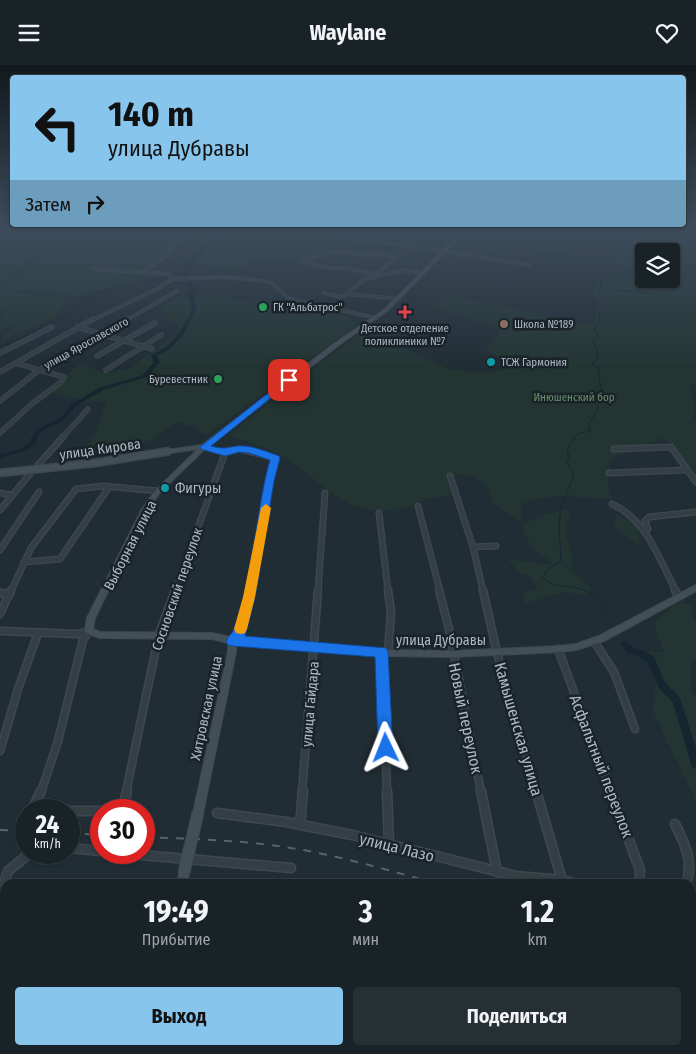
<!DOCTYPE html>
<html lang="ru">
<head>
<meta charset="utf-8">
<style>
	:root { --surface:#192227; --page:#262f33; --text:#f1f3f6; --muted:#9fa4a7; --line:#373f44; --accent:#88c5ed }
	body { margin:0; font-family:"Fira Sans Condensed",sans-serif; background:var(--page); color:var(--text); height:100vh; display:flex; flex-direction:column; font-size:19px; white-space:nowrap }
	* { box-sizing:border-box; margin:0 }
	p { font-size:16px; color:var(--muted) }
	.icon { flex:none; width:28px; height:28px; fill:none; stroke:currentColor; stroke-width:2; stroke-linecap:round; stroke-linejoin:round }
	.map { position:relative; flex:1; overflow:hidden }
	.drawer { position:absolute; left:0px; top:814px; width:696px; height:176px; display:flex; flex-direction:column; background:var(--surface); border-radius:15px 15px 0 0; box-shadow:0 1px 4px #0004,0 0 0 1px var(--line) }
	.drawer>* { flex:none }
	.banner { position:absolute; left:10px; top:10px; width:676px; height:152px; border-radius:5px; box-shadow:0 1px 4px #0004,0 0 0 1px var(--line); background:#88c5ed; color:#111; overflow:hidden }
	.fabs { position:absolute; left:635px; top:178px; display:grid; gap:10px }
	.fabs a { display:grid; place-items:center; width:45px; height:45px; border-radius:5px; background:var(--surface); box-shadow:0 1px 4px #0004,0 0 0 1px var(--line); font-size:25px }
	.speed { position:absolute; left:15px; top:734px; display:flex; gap:10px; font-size:25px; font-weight:700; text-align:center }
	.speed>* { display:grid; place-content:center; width:65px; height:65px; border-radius:50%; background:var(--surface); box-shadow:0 1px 4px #0004,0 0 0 1px var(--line); line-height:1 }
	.speed small { font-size:12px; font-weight:400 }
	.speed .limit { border:8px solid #d22; background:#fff; color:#111 }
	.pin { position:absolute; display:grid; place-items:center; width:42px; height:42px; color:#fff; margin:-21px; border-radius:10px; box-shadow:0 2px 8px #0006 }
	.me { position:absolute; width:55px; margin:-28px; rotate:358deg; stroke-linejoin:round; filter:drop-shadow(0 0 4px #0008) }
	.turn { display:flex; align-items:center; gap:18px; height:105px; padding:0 15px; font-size:22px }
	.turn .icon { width:65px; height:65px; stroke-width:2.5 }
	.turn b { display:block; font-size:35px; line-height:42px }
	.then { display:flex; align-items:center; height:48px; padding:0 15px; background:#0003; gap:10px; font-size:19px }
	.eta { display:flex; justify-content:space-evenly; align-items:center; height:85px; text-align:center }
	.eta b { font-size:30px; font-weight:700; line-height:35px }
	.cta { display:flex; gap:10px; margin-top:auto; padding:10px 15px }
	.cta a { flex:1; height:58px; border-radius:5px; background:var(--accent); color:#111; font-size:20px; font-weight:700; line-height:58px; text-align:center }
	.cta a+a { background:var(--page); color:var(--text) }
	header { display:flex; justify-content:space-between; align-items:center; height:65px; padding:0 15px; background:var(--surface); font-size:22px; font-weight:700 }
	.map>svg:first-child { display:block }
</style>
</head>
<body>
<header><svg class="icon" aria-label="menu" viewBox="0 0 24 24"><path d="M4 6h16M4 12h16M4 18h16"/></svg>Waylane<svg class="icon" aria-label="heart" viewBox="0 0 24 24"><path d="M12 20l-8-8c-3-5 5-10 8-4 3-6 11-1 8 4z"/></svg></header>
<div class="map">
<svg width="696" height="989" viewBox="0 0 696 989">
	<rect width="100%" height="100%" fill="#212d34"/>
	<g fill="#233533">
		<polygon points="178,165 329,165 325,168 336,176 334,186 318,187 316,189 320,190 293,198 250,195 239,206 196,198 200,178 195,172 176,168"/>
		<path d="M635,165h61v155l-4,-1 -2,5c6,12 6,20 2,33l4,-1v61l-28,-40 -6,-4 -52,22 -2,25 4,14 -55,-3 -36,6v20l-30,-20c-1,-20 -15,-25 -32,-28l-5,4 -4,17 -28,5c-6,6 -17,7 -25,9 -53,11 -79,-34 -120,-56 -15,-7 -32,-12 -47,-18l64,-53 67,-48 35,11 54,24 30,4 24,-3 7,-10 -26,-9 17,-22 -71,-22 18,-12 97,20 20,7 12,2 14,-2 6,-7 -4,-5 7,-7 -10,-10 9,-19 50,7 4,-2h17v-28h-27v16l-41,-4 32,-18 6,-9z"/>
		<path d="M481,169l5,1 -4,4 14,4 5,-4 5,1 -6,1v2l7,2 -1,2 3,2 -4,1 7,2v2c-10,2 -16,1 -24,-3l3,-1 -3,-3 -17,-3 2,-2 -2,-2z"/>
		<polygon points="0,172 61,172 61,174 0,219"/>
		<path d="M69,173h115l-14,9c-2,13 -21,19 -30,26l13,2 -5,4 -67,17 -81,-8 34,-27z"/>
		<path d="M555,176l12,1 7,4c-10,8 -28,13 -39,4l1,-2z"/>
		<polygon points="0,225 60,233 64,237 61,240 63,243 53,253 2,276 3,272 15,264 9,261 0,265 0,252 9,245 0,247"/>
		<path d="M194,230l32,3 39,7 7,-4 15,2 -5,6 17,5v2h15l-15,-4 7,-8 28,6 -5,5 22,1 1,5 6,3 -151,111 -11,-5 1,-4 -4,-1 -3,2 -10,-5c-12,4 -18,12 -29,18 -16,7 -51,11 -69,15l14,-24 10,-29h-18l-40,-10 32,-29 23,10 27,-5 48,-35v-9l-12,-7 2,-4 -11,-4 23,-13 14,5 5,-3 -7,-1z"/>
		<path d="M568,445l2,3 -5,20 9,27 -4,10 21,18 -2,8 -23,-4 -41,11 -3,-11 16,-2 -8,-15 -12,-3 -5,-8 -7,-5 46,6 -1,-6c-20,-6 -22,-16 -30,-35l36,-13z"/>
		<polygon points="616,449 637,460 640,480 614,462"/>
		<polygon points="677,537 692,540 692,551 696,558 696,596 691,596 691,626 696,633 696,736 653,646 656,612 644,587 664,587 654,559"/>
		<polygon points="267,985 566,985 567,989 265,989"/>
	</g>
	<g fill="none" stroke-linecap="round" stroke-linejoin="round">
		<g stroke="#162630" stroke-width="1">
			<polyline points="608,198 610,198 607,195 628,186 629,183 645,178 648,174 643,170 649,168 643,165"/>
			<path d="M603,204l-3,20 -3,2 8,11 -1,5 -5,4 1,9 -6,9 4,7 -5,4 5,16 -6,8 6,3 3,23 4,4 -7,8v8l-9,13 1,8 -13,3 -10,15 2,9 -3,3 7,11v6l-12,28 -2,20 2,35 -15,10 -3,6c10,13 25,7 38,12 12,4 19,14 27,24"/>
			<polyline points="600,224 651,228"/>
			<path d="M0,281c17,-4 29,-13 45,-21 9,-5 19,-8 28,-14 5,-4 7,-10 13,-13 26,-14 69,-19 98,-21"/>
		</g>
		<g fill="#162630" fill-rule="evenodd">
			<path d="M226,165h5c-24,16 -31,21 -45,47l9,11 -3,6 4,14 -2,7 -11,20 -12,13 -14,8 3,6 -13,15 -44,13 -27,16 -12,14 -24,12 -4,8v4l-12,7 -24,7v-4l20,-5 11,-7 -1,-2 6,-10 24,-12 12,-14 27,-16 44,-13 11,-13 -3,-6 1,-1 15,-9 12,-13 11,-18 2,-7 -4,-14 3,-6 -9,-11c12,-22 22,-35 44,-47z"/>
			<polygon points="625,576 628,577 634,583 645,586 654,592 665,617 680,633 696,683 696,704 692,703 691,699 673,638 659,623 648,598 640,592 628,589 621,580 622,577"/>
		</g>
		<g stroke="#3e484e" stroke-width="4">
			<g id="street-far4">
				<polyline points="340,165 344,171 352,174 412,181"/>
				<polyline points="412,165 406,170 410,179 415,182 531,200"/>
				<polyline points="562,165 559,167 576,174"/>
				<polyline points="64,172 185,172 172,182 167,191 141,208"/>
				<polygon points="332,187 391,191 396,192 382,205 373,209 346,203 330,203 302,196"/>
				<polyline points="92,204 170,209 172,214 224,212 265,216 273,219 290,234 376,253"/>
				<polyline points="402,205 423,208"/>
				<polyline points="324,228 341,232 348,229 399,234"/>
				<polyline points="346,229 365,214 404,205"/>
				<polyline points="91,256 159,223 172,214"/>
				<polyline points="125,256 177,226"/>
			</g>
		</g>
		<g stroke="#3e484e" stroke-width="5.5">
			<g id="street-far3">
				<polyline points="77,262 152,284"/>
				<polyline points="0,288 52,262"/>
				<polyline points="97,291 155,258"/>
				<polyline points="106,305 161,270"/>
				<polyline points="0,307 93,254"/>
				<polyline points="0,336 39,305 128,254"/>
				<polyline points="0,368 33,338 61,317 64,312 15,298"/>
				<polyline points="62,373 88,344"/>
			</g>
		</g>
		<g stroke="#3e484e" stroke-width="7">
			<g id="street-far2">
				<polyline points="614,384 671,382 696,417"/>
				<polyline points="225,388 239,384 275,393 269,416 250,526"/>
				<polyline points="37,401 63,372"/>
				<polyline points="609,408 687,405"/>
				<polyline points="450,411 473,482 483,526"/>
				<polyline points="0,428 12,430"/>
				<path d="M612,439c35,16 47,55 64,87"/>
				<polyline points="418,441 440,526"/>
				<polyline points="0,445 30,409"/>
				<polyline points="379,448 388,526"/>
				<polyline points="644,464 648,464 645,456 649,452 696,447"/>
				<polyline points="473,482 496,481"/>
				<polyline points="0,485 39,427"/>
				<polyline points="24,497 60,494 109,422"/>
				<polyline points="11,526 31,483 76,424 103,421 158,426"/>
				<polyline points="175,526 225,388 204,382"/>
				<polyline points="318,526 325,428"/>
			</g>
		</g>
		<g stroke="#3e484e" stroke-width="9">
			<g id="street-far1">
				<polyline points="439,525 449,564 481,727"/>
				<polyline points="483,525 497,588 537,727"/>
				<polyline points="675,525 678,531"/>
				<polyline points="0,528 10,529"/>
				<polyline points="0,549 11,525"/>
				<polyline points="0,566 78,569 89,566"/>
				<polyline points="232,576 239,569 250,525"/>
				<polyline points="594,576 614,607 635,664"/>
				<polyline points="558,584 611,727"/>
				<polyline points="382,587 387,727"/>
				<polyline points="388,588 391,548 388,525"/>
				<polyline points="0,686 18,624 38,568"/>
				<polyline points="41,727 58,676 83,575 89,566"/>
				<polyline points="126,727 159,569 175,525"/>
				<polyline points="302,727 318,525"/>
			</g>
		</g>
		<g stroke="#3e484e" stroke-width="11">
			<g id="street">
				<polyline points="387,726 389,779"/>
				<polyline points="481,726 497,807"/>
				<polyline points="536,726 562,815"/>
				<polyline points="611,726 640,805 639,819"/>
				<polyline points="36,741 53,745"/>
				<polyline points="32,745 41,726"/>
				<polyline points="108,745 123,743 127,726"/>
				<polyline points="69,746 101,746"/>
				<polyline points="217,748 286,757 352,770 516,811 562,815 577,819"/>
				<path d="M675,759c10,20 19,38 11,60"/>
				<polyline points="300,760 303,726"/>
				<polyline points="69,783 101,786"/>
				<polyline points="118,788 291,803"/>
				<polyline points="0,829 8,806 30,788"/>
				<polyline points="691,838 696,840"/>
				<polyline points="0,943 5,943"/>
				<polyline points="102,985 109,989"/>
				<polyline points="170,989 171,985"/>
			</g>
		</g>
		<g stroke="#3e484e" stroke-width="2">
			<g id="secondary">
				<polygon points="463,165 467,165 387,246 339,280 206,383 160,427 147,447 95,553 93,564 100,567 212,568 245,575 388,585 453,586 558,581 576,579 599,571 696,520 696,526 604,576 576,585 558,587 453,592 388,591 245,581 236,579 236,587 203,748 201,751 198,753 195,751 193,748 228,587 228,578 212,574 100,573 86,568 85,566 87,553 142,444 156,425 198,384 170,388 168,387 168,385 202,380 335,278 385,244"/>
				<polygon points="184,802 188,803 189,807 187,819 177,819 180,803"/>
				<rect x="0" y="907" width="5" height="12"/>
			</g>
		</g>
		<g stroke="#3f4a4f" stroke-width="2">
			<g id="highway">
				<polygon points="247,985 264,985 262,989 245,989"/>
				<polygon points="360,985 376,985 377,989 361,989"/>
				<polygon points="557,985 573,985 572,989 556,989"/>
				<polygon points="595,985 624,985 626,989 597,989"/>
			</g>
		</g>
		<use href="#street-far4" stroke="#343f45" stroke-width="2.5"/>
		<use href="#street-far3" stroke="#343f45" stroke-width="4"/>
		<use href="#street-far2" stroke="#343f45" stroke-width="4.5"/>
		<use href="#street-far1" stroke="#343f45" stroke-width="6"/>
		<use href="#street" stroke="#343f45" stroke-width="8"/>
		<use href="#secondary" fill="#434f57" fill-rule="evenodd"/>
		<use href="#highway" fill="#6a5b52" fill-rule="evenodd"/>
		<g stroke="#56646b" stroke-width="2" stroke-dasharray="8 8" stroke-linecap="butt">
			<polyline points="0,765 26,766"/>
			<polyline points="69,768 101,770"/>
			<path d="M144,772c47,2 95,3 141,10 52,8 103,23 153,37"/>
			<polyline points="691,891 696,892"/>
		</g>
		<g stroke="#3e484e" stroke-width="9" stroke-linecap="butt">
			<polyline id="secondary-bridge-far1" points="0,408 95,398 170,386"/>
		</g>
		<g stroke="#3e484e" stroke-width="13" stroke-linecap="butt">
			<polyline id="secondary-bridge" points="184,807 198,748"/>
		</g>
		<use href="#secondary-bridge-far1" stroke="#434f57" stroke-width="6"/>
		<use href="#secondary-bridge" stroke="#434f57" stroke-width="11"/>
	</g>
	<linearGradient id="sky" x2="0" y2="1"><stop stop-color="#12191d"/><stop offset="0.54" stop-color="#3d4c5c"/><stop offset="1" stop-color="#3d4c5c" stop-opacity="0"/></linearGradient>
	<rect width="696" height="304" fill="url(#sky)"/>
	<path fill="#1a73e8" stroke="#114b97" d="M286,314l7,1 -82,66c15,4 15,1 28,0 13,-1 28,6 40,10l1,2 -6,23 -19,116 -10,39 141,12 2,4 5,96 -2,5 -5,3 -6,-3 -2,-5 -3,-91 -143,-11 -4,-1 -2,-4c2,-5 7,-8 8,-12 20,-53 21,-115 36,-169l-21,-7 -10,-1 -14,4 -24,-7 -1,-2z"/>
	<polygon fill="#f59e0b" points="266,439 271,443 255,532 247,564 245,568 241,569 236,568 234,564 243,532 261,443"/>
	<g fill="#2e9e5b" stroke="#1a2329" stroke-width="2">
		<circle cx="263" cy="242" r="5"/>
		<circle cx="218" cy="314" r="5"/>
	</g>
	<path fill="#e0444e" stroke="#1a2329" stroke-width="2" d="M402.5 239.5h5v5h5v5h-5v5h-5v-5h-5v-5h5z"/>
	<circle fill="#8d6e63" stroke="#1a2329" stroke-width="2" cx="504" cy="259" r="5"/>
	<g fill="#0f9aa8" stroke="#1a2329" stroke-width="2">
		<circle cx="491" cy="297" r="5"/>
		<circle cx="165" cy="423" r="5"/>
	</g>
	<g text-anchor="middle" stroke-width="5" stroke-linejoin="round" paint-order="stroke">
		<g font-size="11" fill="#aebac2" stroke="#1a2329" text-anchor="start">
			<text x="273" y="246">ГК "Альбатрос"</text>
			<text x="514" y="263">Школа №189</text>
			<text x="405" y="267" text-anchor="middle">Детское отделение<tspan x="405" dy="13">поликлиники №7</tspan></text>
			<text x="501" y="301">ТСЖ Гармония</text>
			<text x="208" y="318" text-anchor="end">Буревестник</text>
		</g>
		<g font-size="11" fill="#aebac2" stroke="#1a2329">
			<text transform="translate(86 278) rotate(-29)" y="4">улица Ярославского</text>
		</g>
		<g font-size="11" fill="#688f69" stroke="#1a2329">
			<text x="574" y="336">Инюшенский бор</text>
		</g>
		<g font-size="14" fill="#aebac2" stroke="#1a2329">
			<text transform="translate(100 384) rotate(-8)" y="5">улица Кирова</text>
			<text transform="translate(130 480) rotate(-63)" y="5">Выборная улица</text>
			<text transform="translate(177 524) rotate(-71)" y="5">Сосновский переулок</text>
			<text x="441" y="580">улица Дубравы</text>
			<text transform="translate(310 639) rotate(-85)" y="5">улица Гайдара</text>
			<text transform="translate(206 643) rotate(-78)" y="5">Хитровская улица</text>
		</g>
		<g font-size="14" fill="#aebac2" stroke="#1a2329" text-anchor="start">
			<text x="175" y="428">Фигуры</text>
		</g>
		<g font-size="16" fill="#aebac2" stroke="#1a2329">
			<text transform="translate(466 653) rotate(78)" y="6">Новый переулок</text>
			<text transform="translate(519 664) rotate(74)" y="6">Камышенская улица</text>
			<text transform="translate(602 701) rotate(69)" y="6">Асфальтный переулок</text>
			<text transform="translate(397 782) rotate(14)" y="6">улица Лазо</text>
		</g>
	</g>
</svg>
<div class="fabs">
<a><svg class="icon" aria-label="layers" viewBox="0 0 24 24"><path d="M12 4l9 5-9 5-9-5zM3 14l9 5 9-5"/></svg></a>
</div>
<div class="speed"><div>24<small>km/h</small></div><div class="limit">30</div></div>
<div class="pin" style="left:289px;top:315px;background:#d93025"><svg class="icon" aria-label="arrive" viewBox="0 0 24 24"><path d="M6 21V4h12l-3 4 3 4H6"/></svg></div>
<svg class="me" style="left:386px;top:683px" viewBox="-20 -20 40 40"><path d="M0-17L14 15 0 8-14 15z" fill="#1a73e8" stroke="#fff" stroke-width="4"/></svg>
<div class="banner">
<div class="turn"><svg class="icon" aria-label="left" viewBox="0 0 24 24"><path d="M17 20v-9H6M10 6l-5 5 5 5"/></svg><div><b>140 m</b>улица Дубравы</div></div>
<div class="then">Затем<svg class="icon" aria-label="right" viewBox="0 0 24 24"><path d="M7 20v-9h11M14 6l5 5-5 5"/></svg></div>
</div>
<section class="drawer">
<div class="eta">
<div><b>19:49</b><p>Прибытие</p></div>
<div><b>3</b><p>мин</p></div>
<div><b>1.2</b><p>km</p></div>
</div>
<div class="cta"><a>Выход</a><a>Поделиться</a></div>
</section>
</div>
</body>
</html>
